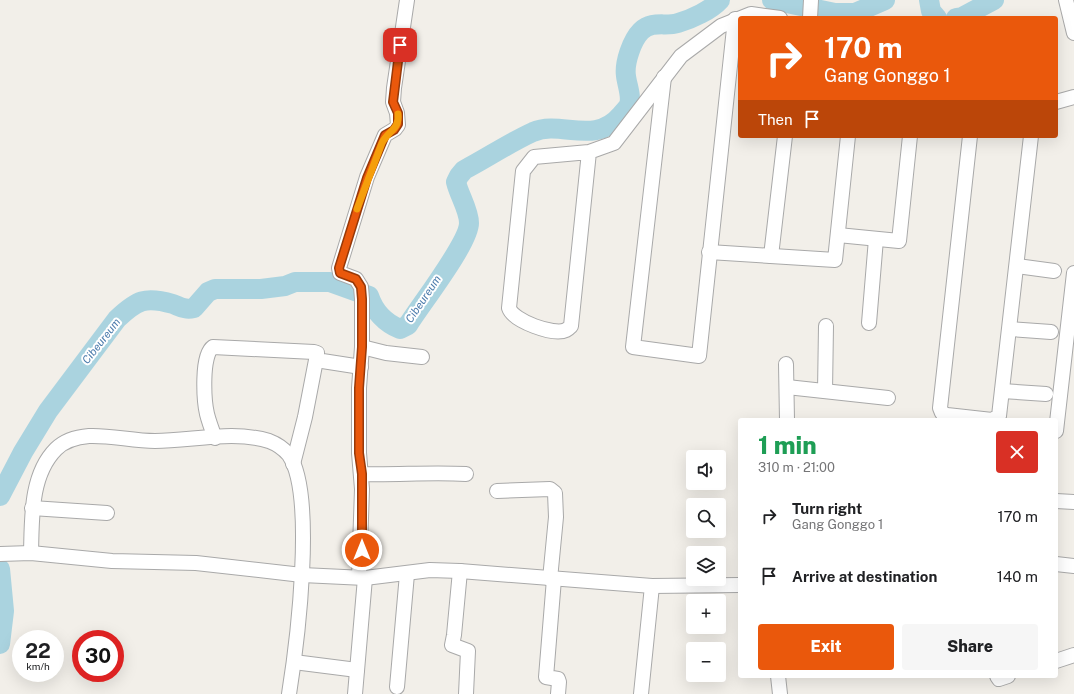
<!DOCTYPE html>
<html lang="en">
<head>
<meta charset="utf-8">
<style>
	:root { --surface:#fff; --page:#f6f6f6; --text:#202124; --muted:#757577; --accent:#ea580c }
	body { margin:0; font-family:"Public Sans",sans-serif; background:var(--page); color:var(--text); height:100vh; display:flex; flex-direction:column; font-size:15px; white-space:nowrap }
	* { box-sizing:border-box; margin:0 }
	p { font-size:13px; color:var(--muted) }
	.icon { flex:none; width:22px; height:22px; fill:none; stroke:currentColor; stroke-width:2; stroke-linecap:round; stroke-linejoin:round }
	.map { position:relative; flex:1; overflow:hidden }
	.panel { position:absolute; left:738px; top:418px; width:320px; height:260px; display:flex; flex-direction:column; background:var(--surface); border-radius:4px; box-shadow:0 4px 16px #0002 }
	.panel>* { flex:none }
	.hud { position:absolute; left:738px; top:16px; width:320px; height:122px; border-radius:4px; box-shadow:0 4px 16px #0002; background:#ea580c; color:#fff; overflow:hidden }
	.fabs { position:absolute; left:686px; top:450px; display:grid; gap:8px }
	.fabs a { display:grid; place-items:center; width:40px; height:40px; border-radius:4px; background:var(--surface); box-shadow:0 4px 16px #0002; font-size:20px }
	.speed { position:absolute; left:12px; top:630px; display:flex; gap:8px; font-size:20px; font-weight:700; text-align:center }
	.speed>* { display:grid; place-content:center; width:52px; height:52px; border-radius:50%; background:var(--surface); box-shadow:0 4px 16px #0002; line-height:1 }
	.speed small { font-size:10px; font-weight:400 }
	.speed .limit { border:6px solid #d22; background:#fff; color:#111 }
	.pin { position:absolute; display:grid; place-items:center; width:34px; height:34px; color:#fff; margin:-17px; border-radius:8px; box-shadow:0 2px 6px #0006 }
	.me { position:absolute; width:44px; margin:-22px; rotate:0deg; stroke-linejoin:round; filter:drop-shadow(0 0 3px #0008) }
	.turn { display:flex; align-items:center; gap:14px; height:84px; padding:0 20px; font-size:18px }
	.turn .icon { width:52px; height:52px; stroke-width:2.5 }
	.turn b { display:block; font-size:28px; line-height:34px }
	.then { display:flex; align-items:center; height:38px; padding:0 20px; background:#0003; gap:8px; font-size:15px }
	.round { display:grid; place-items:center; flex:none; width:42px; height:42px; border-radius:4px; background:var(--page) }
	.head { display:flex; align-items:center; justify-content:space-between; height:68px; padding:0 20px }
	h1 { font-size:24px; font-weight:800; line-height:30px; color:#1e9e55 }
	.primary-button { display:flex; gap:8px; margin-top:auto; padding:8px 20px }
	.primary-button a { flex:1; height:46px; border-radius:4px; background:var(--accent); color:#fff; font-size:16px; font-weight:800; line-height:46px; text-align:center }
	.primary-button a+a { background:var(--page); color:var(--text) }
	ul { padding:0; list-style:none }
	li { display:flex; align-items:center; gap:12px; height:60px; padding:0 20px }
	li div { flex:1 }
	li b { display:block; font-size:15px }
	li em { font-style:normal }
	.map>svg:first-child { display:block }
</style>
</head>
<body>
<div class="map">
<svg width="1074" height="694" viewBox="0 0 1074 694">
	<rect width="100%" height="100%" fill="#f2efe9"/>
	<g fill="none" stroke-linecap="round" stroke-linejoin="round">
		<g stroke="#aad3df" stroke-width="20">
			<polyline points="772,0 835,13 855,13 885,0"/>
			<polyline points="929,0 931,11 937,18"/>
			<polyline points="956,18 962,17 994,0"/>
			<path d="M0,496l23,-44 25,-41 69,-92c20,-19 28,-23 56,-15 8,3 12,6 21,4l14,-16 7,-3h46l24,-3 10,-4h35l39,14c5,15 16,27 31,33l8,-4c13,-21 61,-82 61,-102 0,-13 -10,-28 -13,-41l3,-6 5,-6c23,-12 45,-27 69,-38 28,-12 62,14 88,-17 2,-3 6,-6 8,-10 3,-9 -2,-20 -3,-29 -2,-13 6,-36 15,-45 12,-11 24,-4 37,-8 14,-4 33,-13 42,-23"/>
			<polyline points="0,569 4,611 0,644"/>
		</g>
		<g stroke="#a9a9a9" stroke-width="16">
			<g id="minor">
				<polyline points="1066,0 1074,33"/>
				<polyline points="810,18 811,0"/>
				<polyline points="664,77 633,347 699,356 735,19"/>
				<polyline points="1056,102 1074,97"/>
				<polyline points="970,136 940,408 942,413 947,415 992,420 999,416 1031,136"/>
				<path d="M589,152l-18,174c-1,1 -3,3 -5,4 -12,6 -53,-9 -57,-22l14,-137 11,-14 55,-5 25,-9 67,-87 40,-30 30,-12 29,4"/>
				<polyline points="838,235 899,241 910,136"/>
				<polyline points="709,252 835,260 848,136"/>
				<polyline points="771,256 785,136"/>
				<polyline points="1017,266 1054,271"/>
				<polyline points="869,323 876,239"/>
				<polyline points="1010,329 1051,332"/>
				<polyline points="362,347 386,353 422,357"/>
				<polyline points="786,364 787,420"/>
				<polyline points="787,387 888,398"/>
				<polyline points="825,391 826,326"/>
				<polyline points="1002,391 1046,394"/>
				<polyline points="1056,431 1074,273"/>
				<path d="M215,438c-3,-8 -6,-16 -8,-24 -3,-13 -6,-59 6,-67l101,5 3,1 -1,7 45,7"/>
				<polyline points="293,464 305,417 316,360"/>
				<path d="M362,474c35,1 69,-2 104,0"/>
				<polyline points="497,491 550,489 555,493 556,517 550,579"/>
				<polyline points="1056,501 1074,502"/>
				<polyline points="32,508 107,513"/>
				<path d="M31,553c1,-34 -1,-78 25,-104 8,-8 21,-12 33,-13 21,-1 44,5 66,5 37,0 78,-11 114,0 8,3 15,8 20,14 27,40 8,189 0,239"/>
				<polyline points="0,554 31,553 112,561 196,563 302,575 365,578 430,570 460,571 652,586 740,585"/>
				<polyline points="1056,564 1074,566"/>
				<polyline points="460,571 454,635 452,645 468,651 466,694"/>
				<polyline points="359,577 362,489 359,453 359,388 362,347 362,299 361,287 356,279 340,273 339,268 367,177 385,135 395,129 398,125 397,113 393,102 394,88 407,0"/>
				<polyline points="554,579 546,677 558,679 559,682 558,694"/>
				<polyline points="1056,661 1074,655"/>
				<polyline points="294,662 357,670"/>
				<polyline points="778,676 780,694"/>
				<polyline points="997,676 999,679 1008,676"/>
				<polyline points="397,687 407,574"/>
				<polyline points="355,694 365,578"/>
				<polyline points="641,694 652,586"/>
			</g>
		</g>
		<use href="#minor" stroke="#fff" stroke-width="14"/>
	</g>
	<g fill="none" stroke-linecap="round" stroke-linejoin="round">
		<g stroke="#983908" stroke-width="10">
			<polyline id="route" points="362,550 362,474 359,453 359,388 362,347 362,299 361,287 356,279 340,273 339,268 367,178 385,135 394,130 398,124 398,113 393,102 400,45"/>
		</g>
		<use href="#route" stroke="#ea580c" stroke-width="7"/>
		<path stroke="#f59e0b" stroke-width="7" d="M357,209l25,-66c6,-12 18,-14 16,-29"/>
	</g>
	<g text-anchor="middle" stroke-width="4" stroke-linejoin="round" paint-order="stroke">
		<g font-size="11" font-style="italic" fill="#4a7aab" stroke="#fff">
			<text transform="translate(423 299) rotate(-56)" y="4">Cibeureum</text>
			<text transform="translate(101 341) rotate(-52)" y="4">Cibeureum</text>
		</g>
	</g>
</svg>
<div class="fabs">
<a><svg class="icon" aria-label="sound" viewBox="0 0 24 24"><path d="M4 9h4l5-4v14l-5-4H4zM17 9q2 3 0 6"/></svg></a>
<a><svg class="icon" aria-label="search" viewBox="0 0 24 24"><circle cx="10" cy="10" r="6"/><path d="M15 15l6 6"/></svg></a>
<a><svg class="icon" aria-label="layers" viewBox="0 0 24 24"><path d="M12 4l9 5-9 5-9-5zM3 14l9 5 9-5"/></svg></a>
<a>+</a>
<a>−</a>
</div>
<div class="speed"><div>22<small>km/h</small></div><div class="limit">30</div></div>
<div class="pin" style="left:400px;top:45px;background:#d93025"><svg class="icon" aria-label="arrive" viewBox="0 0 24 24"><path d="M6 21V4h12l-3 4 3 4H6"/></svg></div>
<svg class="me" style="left:362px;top:550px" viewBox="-20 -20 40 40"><circle r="17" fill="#ea580c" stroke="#fff" stroke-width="3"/><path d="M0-11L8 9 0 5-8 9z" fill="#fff"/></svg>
<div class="hud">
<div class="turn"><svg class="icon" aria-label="right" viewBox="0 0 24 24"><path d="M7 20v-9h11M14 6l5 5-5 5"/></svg><div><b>170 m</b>Gang Gonggo 1</div></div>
<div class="then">Then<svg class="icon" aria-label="arrive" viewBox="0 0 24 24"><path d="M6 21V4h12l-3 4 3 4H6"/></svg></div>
</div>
<section class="panel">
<div class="head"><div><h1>1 min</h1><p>310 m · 21:00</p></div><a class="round" style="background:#d93025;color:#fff"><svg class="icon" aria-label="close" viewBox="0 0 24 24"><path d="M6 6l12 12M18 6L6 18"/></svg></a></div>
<ul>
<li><svg class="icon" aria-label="right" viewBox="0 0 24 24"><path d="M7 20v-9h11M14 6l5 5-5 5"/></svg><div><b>Turn right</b><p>Gang Gonggo 1</p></div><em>170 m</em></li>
<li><svg class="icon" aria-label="arrive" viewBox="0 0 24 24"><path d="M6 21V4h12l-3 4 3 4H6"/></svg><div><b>Arrive at destination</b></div><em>140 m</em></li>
</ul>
<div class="primary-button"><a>Exit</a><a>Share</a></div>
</section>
</div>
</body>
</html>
